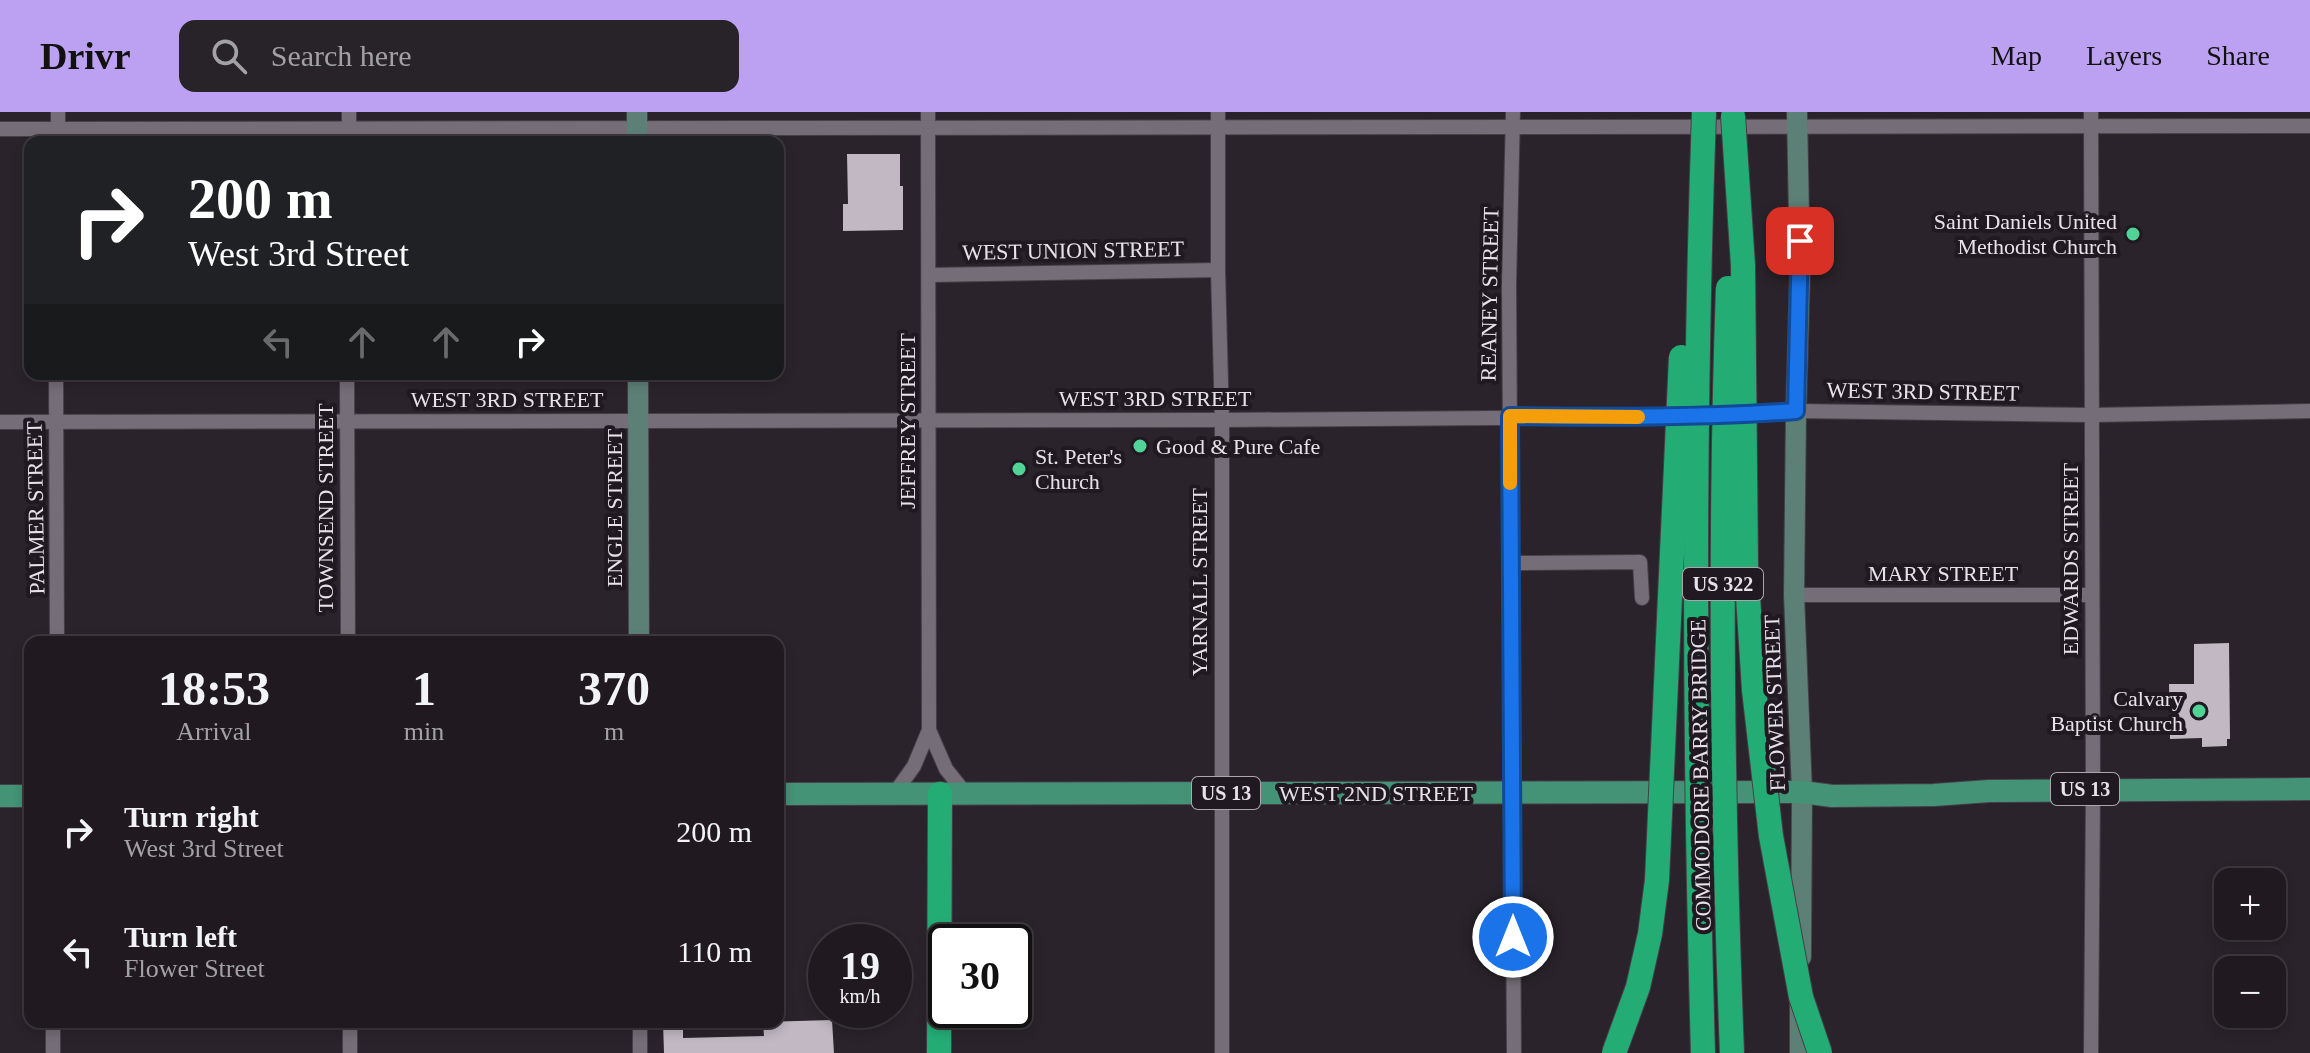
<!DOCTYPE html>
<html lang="en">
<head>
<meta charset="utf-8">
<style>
	:root { --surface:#201a20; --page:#282329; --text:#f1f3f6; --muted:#a2a1a5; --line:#3d383e; --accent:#bca0f2 }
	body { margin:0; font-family:"Times New Roman",serif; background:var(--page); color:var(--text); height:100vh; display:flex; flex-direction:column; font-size:30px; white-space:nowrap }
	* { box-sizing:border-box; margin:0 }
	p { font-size:26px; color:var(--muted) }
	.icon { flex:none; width:44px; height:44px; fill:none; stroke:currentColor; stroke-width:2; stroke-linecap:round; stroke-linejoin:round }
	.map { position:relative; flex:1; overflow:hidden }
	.side { position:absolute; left:24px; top:524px; width:760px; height:392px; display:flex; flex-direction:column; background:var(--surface); border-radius:16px; box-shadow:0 4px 12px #0003,0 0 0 2px var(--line) }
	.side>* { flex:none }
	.banner { position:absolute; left:24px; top:24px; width:760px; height:244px; border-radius:16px; box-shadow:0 4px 12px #0003,0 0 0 2px var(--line); background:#202124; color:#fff; overflow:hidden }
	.controls { position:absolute; left:2214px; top:756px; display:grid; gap:16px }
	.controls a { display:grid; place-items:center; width:72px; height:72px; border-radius:16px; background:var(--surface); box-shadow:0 4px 12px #0003,0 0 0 2px var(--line); font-size:40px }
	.speed { position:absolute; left:808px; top:812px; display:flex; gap:16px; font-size:40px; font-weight:700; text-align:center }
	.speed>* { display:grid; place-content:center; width:104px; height:104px; border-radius:50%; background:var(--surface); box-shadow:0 4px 12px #0003,0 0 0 2px var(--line); line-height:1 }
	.speed small { font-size:20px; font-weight:400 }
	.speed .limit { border:4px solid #111; border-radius:12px; background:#fff; color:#111 }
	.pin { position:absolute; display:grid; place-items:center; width:68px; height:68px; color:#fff; margin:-34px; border-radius:16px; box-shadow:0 4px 12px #0006 }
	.me { position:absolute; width:88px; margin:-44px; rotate:0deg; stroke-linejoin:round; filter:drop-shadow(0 0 6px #0008) }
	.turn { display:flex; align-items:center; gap:28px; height:168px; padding:0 32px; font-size:36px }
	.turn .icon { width:104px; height:104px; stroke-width:2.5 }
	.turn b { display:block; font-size:56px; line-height:68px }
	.lanes { display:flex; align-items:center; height:76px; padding:0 32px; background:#0003; justify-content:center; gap:40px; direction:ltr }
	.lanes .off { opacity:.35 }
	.eta { display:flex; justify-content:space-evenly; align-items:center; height:136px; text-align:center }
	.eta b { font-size:48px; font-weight:700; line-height:56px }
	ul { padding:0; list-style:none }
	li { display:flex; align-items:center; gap:24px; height:120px; padding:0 32px }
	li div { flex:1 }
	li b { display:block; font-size:30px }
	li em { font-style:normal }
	header { display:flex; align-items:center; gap:48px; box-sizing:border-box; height:112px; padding:0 40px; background:var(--accent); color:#111 }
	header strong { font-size:38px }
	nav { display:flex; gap:44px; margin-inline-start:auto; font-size:28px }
	.search { width:560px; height:72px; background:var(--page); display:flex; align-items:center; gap:20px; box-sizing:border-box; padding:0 28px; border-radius:16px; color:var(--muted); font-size:30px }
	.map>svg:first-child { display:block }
</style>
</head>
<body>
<header>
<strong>Drivr</strong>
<div class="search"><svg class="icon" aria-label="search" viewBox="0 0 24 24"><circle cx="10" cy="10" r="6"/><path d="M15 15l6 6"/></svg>Search here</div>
<nav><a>Map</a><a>Layers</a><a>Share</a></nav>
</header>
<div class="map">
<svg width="2310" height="941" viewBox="0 0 2310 941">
	<rect width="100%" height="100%" fill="#2a232b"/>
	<g fill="#c1b8c3">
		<polygon points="847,42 900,42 900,74 903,74 903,118 843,119 843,92 848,92"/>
		<polygon points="2229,531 2230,627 2227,627 2227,634 2202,635 2202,626 2170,627 2169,572 2194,572 2194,532"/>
		<polygon points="832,908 834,941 664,941 663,910 683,910 683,926 764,924 763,910"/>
	</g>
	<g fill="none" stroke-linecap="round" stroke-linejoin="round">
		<g stroke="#453f47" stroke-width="16">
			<g id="street">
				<polyline points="58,0 58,30"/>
				<polyline points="349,0 349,30"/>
				<polyline points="928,0 929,618 946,657 966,682"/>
				<polyline points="1218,0 1218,158 1222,308 1222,941"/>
				<polyline points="1513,0 1509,173 1514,941"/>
				<polyline points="2091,0 2093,677 2091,941"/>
				<polyline points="0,17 2310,14"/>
				<polyline points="929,163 1218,158"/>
				<polyline points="56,262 57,530"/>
				<polyline points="347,262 348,530"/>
				<polyline points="0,310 1222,308 1736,304 1796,299 2091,303 2310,299"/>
				<polyline points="1511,451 1640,450 1642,486"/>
				<polyline points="1794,483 2092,483"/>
				<polyline points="894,682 914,654 929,618"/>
				<polyline points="640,910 640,941"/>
				<polyline points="53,939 53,910"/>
				<polyline points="350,941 350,910"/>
			</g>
		</g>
		<g stroke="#453f47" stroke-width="22">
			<g id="secondary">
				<polyline points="637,0 637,30"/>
				<polyline points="1797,0 1800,158 1796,299 1794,483 1802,680 1801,845"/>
				<polyline points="638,262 639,530"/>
				<polyline points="1800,941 1800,893"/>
			</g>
		</g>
		<g stroke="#453f47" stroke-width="24">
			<g id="primary">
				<polyline points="778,682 1802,680 1832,684 1934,683 1989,679 2310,677"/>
				<polyline points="0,684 30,684"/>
			</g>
		</g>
		<g stroke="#453f47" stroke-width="26">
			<polyline id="highway" points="939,941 940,682"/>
		</g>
		<use href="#street" stroke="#756d77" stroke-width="14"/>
		<use href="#secondary" stroke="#5c8076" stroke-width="20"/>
		<use href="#primary" stroke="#449376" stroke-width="22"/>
		<use href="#highway" stroke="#23ad75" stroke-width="24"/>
		<g stroke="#453f47" stroke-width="26" stroke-linecap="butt">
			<g id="highway-bridge">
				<polyline points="1733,4 1743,153 1746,453 1754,578 1771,724 1801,885 1820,941"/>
				<path d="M1728,176c-9,254 -6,510 4,765"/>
				<polyline points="1614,941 1638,875 1650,822 1657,768 1681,245"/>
				<path d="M1703,941c-9,-314 -10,-627 1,-941"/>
			</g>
		</g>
		<use href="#highway-bridge" stroke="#23ad75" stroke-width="24"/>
	</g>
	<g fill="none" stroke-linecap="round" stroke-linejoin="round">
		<g stroke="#114b97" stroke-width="20">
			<path id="route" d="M1513,825l-3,-521c95,1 190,2 286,-5l4,-170"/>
		</g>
		<use href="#route" stroke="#1a73e8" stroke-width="14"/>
		<polyline stroke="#f59e0b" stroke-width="14" points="1510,371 1510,304 1638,305"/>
	</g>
	<g fill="#51d397" stroke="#201922" stroke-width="3">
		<circle cx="2133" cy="122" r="8"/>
		<circle cx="1140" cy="334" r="8"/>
		<circle cx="1019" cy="357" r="8"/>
		<circle cx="2199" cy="599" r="8"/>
	</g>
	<g text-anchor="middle" stroke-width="8" stroke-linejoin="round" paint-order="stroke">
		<g fill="#201922" stroke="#aba6ad" stroke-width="2">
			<rect x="1683" y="456" width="80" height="32" rx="6"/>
			<rect x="2051" y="661" width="68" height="32" rx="6"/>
			<rect x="1192" y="665" width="68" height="32" rx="6"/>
		</g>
		<g font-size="20" font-weight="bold" fill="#e7e2e8">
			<text x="1723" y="479">US 322</text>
			<text x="2085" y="684">US 13</text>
			<text x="1226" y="688">US 13</text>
		</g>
		<g font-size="22" fill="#e7e2e8" stroke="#201922" text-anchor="end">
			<text x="2117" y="117">Saint Daniels United<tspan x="2117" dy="25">Methodist Church</tspan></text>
			<text x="1156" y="342" text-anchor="start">Good &amp; Pure Cafe</text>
			<text x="1035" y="352" text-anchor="start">St. Peter's<tspan x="1035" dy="25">Church</tspan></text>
			<text x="2183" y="594">Calvary<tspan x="2183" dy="25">Baptist Church</tspan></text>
		</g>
		<g font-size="22" fill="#e7e2e8" stroke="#201922">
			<text transform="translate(1073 138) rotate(-1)" y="8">WEST UNION STREET</text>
			<text transform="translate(1489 182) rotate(-89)" y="8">REANEY STREET</text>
			<text transform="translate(1923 279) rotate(1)" y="8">WEST 3RD STREET</text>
			<text x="1155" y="294">WEST 3RD STREET</text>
			<text x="507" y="295">WEST 3RD STREET</text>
			<text transform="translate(907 309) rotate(-90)" y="8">JEFFREY STREET</text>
			<text transform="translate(35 396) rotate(-91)" y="8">PALMER STREET</text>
			<text transform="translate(325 396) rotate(-90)" y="8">TOWNSEND STREET</text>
			<text transform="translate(614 396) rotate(-90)" y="8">ENGLE STREET</text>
			<text transform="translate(2070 447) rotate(-90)" y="8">EDWARDS STREET</text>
			<text x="1943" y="469">MARY STREET</text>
			<text transform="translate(1199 470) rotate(-90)" y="8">YARNALL STREET</text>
			<text transform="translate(1774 591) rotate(-92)" y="8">FLOWER STREET</text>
			<text transform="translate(1700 663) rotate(-91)" y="8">COMMODORE BARRY BRIDGE</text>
			<text x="1376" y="689">WEST 2ND STREET</text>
		</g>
	</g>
</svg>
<div class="controls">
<a>+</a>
<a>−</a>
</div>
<div class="speed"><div>19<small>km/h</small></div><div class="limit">30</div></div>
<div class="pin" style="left:1800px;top:129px;background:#d93025"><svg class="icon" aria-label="arrive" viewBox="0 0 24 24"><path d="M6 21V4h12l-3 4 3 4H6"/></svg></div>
<svg class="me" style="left:1513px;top:825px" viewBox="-20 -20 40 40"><circle r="17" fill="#1a73e8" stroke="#fff" stroke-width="3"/><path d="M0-11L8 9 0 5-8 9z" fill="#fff"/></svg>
<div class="banner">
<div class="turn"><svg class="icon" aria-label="right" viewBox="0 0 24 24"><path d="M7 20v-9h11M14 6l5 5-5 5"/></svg><div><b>200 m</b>West 3rd Street</div></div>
<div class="lanes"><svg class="icon off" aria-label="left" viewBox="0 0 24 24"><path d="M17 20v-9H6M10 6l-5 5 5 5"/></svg><svg class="icon off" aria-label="ahead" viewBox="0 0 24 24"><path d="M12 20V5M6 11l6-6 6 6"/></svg><svg class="icon off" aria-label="ahead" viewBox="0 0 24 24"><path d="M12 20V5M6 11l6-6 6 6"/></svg><svg class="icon" aria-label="right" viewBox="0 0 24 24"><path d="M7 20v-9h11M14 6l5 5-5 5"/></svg></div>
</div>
<section class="side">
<div class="eta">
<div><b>18:53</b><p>Arrival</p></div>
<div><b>1</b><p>min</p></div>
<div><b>370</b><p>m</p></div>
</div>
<ul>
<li><svg class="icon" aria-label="right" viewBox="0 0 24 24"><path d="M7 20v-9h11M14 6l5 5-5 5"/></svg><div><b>Turn right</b><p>West 3rd Street</p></div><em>200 m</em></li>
<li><svg class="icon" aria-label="left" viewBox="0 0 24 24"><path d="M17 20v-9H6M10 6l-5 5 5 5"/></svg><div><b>Turn left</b><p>Flower Street</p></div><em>110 m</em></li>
</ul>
</section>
</div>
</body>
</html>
